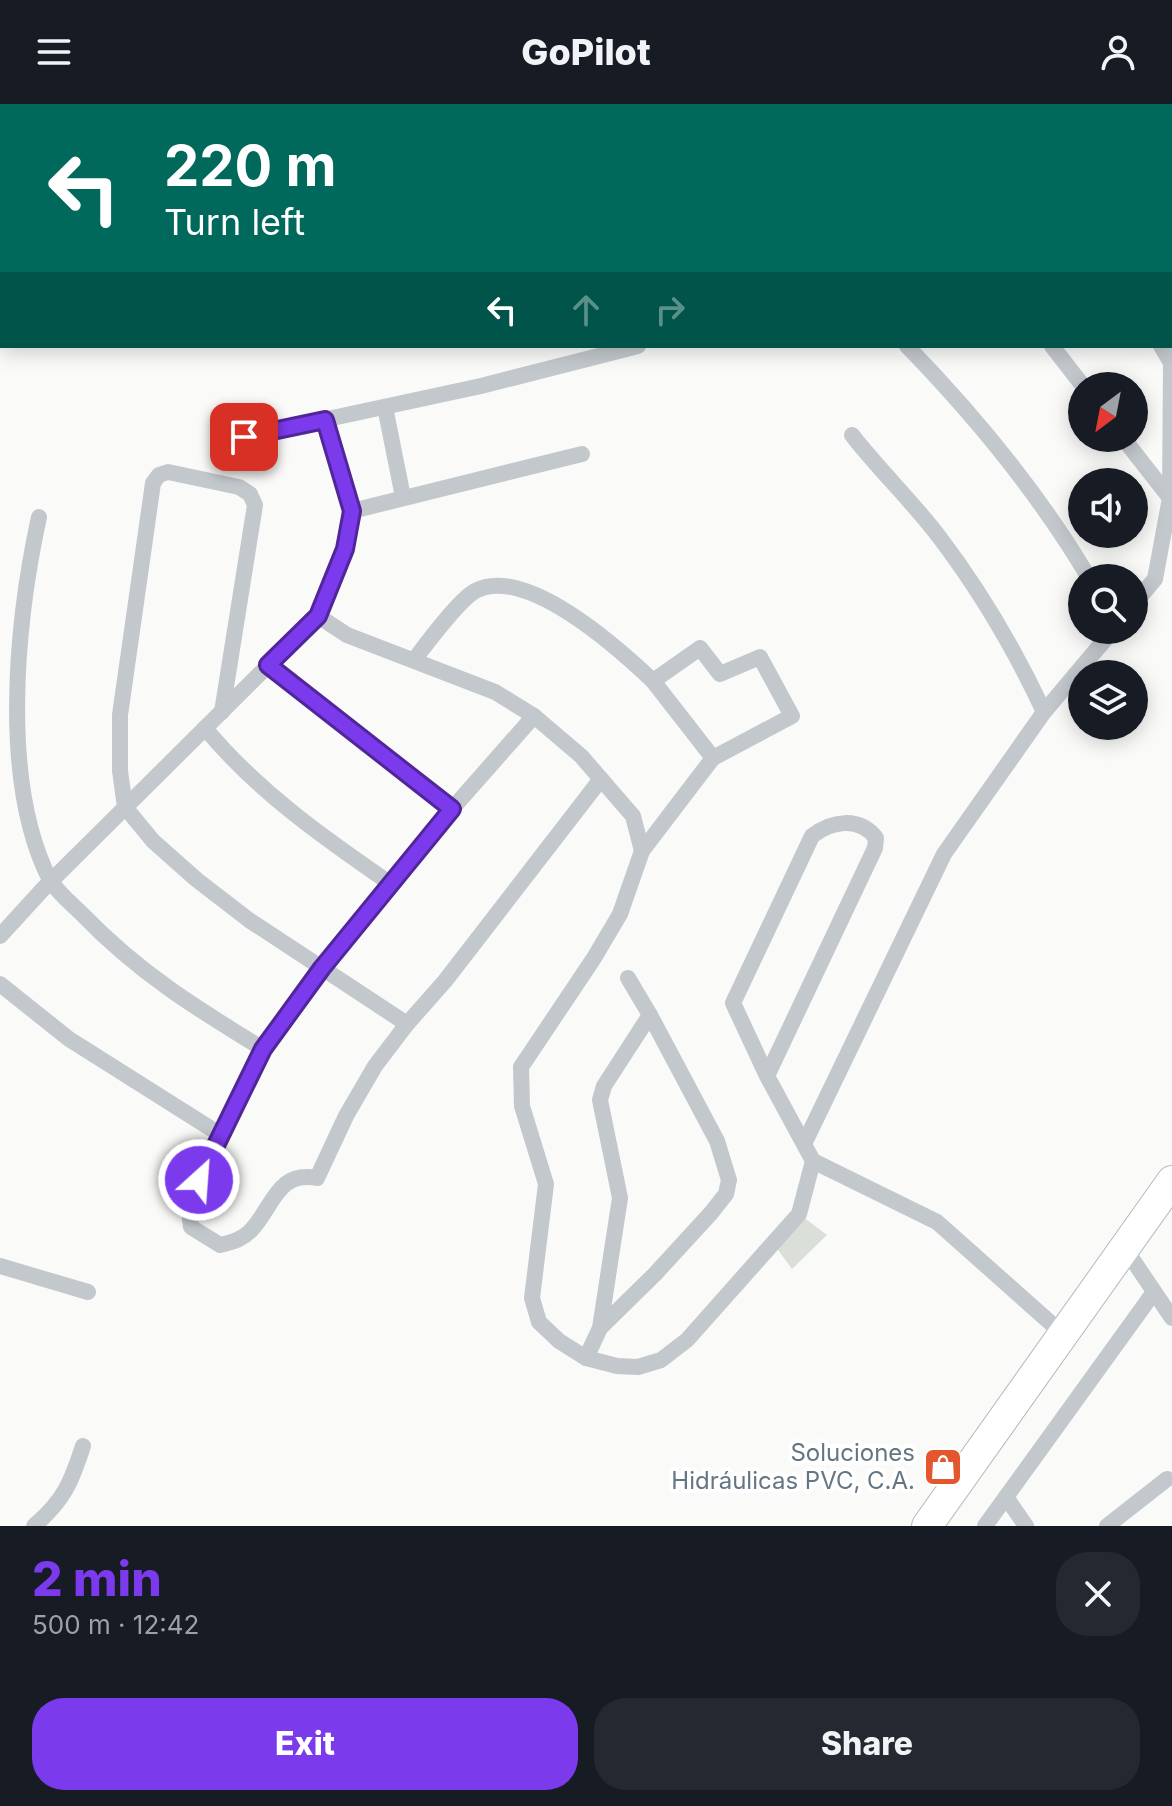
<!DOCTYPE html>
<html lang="en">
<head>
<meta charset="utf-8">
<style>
	:root { --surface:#171b24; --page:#242831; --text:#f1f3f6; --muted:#9ea1a6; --accent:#7c3aed }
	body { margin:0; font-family:Inter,sans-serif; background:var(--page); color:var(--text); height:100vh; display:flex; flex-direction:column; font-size:30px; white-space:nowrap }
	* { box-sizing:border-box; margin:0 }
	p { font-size:26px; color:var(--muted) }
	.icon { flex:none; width:44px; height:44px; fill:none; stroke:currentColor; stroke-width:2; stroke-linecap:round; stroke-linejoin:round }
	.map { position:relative; height:1422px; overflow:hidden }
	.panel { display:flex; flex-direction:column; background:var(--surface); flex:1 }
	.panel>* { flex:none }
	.banner { position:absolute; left:0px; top:0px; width:1172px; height:244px; box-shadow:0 4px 20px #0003; background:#00695c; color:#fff; overflow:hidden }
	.needle { width:52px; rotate:212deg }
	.fabs { position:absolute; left:1068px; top:268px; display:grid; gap:16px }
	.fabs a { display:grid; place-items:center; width:80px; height:80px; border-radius:50%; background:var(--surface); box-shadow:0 4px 20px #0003; font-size:40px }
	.pin { position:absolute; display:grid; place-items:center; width:68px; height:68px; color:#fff; margin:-34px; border-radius:16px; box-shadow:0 4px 12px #0006 }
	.me { position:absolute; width:88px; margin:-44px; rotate:26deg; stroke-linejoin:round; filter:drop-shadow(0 0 6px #0008) }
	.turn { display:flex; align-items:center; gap:28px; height:168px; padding:0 32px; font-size:36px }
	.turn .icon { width:104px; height:104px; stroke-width:2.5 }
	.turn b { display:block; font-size:56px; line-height:68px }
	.lanes { display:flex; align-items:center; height:76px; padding:0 32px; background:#0003; justify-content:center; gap:40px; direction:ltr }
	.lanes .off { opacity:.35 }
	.round { display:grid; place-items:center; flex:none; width:84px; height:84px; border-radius:32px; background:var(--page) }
	.head { display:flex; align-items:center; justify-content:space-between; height:136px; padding:0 32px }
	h1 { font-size:48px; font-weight:800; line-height:60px; color:var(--accent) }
	.cta { display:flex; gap:16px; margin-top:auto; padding:16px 32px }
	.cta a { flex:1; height:92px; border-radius:32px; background:var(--accent); color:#fff; font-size:32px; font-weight:800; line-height:92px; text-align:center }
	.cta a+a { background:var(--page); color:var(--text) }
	header { display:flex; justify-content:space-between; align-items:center; height:104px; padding:0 32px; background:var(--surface); font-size:36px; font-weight:800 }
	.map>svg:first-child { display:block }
</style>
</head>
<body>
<header><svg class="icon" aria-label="menu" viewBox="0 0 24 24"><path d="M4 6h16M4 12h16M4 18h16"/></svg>GoPilot<svg class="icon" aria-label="person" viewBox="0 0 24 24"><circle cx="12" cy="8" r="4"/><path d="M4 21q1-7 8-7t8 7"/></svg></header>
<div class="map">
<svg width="1172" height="1422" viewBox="0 0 1172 1422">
	<rect width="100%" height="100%" fill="#fafaf8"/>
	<polygon fill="#dadfd7" points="799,1110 827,1131 792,1165 773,1139"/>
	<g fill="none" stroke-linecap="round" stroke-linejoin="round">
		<g stroke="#b4b9bd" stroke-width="32">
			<polyline id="highway" points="927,1422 1172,1077"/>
		</g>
		<g stroke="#c3c8cc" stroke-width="16">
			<polyline points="346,0 346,2"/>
			<polyline points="444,0 445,2"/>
			<polyline points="562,0 562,2"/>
			<polyline points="685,0 686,2"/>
			<polyline points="830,0 831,2"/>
			<polyline points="942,2 943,0"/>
			<path d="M907,242c69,71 131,146 182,232"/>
			<polyline points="1052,242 1083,282"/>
			<polyline points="385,303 403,393"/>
			<path d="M852,331c28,36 61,67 88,103 41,54 75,112 104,174"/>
			<polyline points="244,333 481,282 638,242"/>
			<polyline points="1123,334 1170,394"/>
			<polyline points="352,407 582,350"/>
			<path d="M39,413c-23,106 -39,266 11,363 8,13 22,24 33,35 56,58 113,93 180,134"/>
			<polyline points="1134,500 1155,475 1170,394 1171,259 1161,242"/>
			<polyline points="318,512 347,531 495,588 534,612 581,652 633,712 642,747"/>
			<path d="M414,556c13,-17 44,-59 61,-69 51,-27 144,58 178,90l47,-33 20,26 40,-17 32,59 -79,42 -71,93 -22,63 -26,44 -73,109 1,39 24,78 -14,114 7,24 20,19 27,17 31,8 21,1 23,-7 26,-20 112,-126 14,-53 124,61 126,112"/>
			<polyline points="268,561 452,705"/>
			<polyline points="653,577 713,654"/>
			<polyline points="222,608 255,401 250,390 239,383 168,368 159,371 153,379 120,611 120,667 125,703 153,737 197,776 249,816 407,920"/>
			<path d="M534,612l-82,93 -130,159 -59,81 -75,154 3,24 29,18c13,-3 24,-6 33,-17 21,-24 25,-57 64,-50l29,-62 29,-50 32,-42 38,-43 156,-202"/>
			<path d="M205,624c52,63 119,110 186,156"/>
			<polyline points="0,832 43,785 318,512 345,445 352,407 325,316"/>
			<polyline points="0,880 69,935 221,1031"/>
			<path d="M767,972l108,-228 1,-10c-17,-22 -45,-17 -64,-2l-79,167 34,73 46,85"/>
			<polyline points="805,1038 944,750 1044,608 1113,526"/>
			<polyline points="1124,1143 1172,1214"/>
			<polyline points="0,1162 88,1188"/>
			<polyline points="600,1224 620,1094 600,996 604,982 650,911"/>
			<polyline points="586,1254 600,1224 656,1169 711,1109 726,1090 729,1076 717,1037 650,911 628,874"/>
			<polyline points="1006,1393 1026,1422"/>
			<path d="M34,1422c30,-26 37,-43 49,-80"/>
			<polyline points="985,1422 1154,1188"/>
			<polyline points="1107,1422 1167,1375"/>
		</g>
		<use href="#highway" stroke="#fff" stroke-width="30"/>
	</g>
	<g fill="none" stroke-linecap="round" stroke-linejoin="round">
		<g stroke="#51269a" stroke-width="20">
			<polyline id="route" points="199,1076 263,945 322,864 452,705 268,561 318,512 345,445 352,407 325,316 244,333"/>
		</g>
		<use href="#route" stroke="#7c3aed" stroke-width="14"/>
	</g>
	<defs>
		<g id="shop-square" transform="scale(2)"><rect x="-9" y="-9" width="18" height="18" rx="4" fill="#e4572e" stroke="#fff"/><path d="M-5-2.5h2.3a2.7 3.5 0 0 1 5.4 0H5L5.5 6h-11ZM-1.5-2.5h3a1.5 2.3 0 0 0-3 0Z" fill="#fff"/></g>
	</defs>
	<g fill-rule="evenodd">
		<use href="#shop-square" x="943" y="1363"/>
	</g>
	<g text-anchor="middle" stroke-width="8" stroke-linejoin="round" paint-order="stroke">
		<g font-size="24" fill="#657683" stroke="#fff" text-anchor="end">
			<text x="915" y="1357">Soluciones<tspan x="915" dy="28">Hidráulicas PVC, C.A.</tspan></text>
		</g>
	</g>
</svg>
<div class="fabs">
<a><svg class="needle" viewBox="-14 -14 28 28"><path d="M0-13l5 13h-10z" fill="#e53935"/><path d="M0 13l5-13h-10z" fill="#9ea1a6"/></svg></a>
<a><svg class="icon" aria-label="sound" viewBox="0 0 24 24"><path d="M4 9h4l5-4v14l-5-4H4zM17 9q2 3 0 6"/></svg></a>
<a><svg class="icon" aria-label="search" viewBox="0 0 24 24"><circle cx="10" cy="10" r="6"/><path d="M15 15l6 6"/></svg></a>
<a><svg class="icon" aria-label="layers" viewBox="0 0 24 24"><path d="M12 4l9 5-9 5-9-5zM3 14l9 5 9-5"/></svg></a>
</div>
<div class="pin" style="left:244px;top:333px;background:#d93025"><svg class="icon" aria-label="arrive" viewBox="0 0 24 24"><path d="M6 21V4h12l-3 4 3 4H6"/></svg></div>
<svg class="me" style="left:199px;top:1076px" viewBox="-20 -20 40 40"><circle r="17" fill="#7c3aed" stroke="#fff" stroke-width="3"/><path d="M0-11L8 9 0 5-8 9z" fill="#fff"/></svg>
<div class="banner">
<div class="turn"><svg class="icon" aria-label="left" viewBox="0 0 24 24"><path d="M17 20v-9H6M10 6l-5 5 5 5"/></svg><div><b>220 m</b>Turn left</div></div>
<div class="lanes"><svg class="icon" aria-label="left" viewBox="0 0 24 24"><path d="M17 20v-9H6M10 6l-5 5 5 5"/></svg><svg class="icon off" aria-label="ahead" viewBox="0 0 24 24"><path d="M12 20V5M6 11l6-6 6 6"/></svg><svg class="icon off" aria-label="right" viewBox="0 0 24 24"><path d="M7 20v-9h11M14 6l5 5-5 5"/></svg></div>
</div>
</div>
<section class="panel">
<div class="head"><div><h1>2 min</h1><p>500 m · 12:42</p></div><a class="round"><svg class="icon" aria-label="close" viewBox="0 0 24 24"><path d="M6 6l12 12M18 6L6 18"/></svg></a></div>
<div class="cta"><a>Exit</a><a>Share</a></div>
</section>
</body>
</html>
